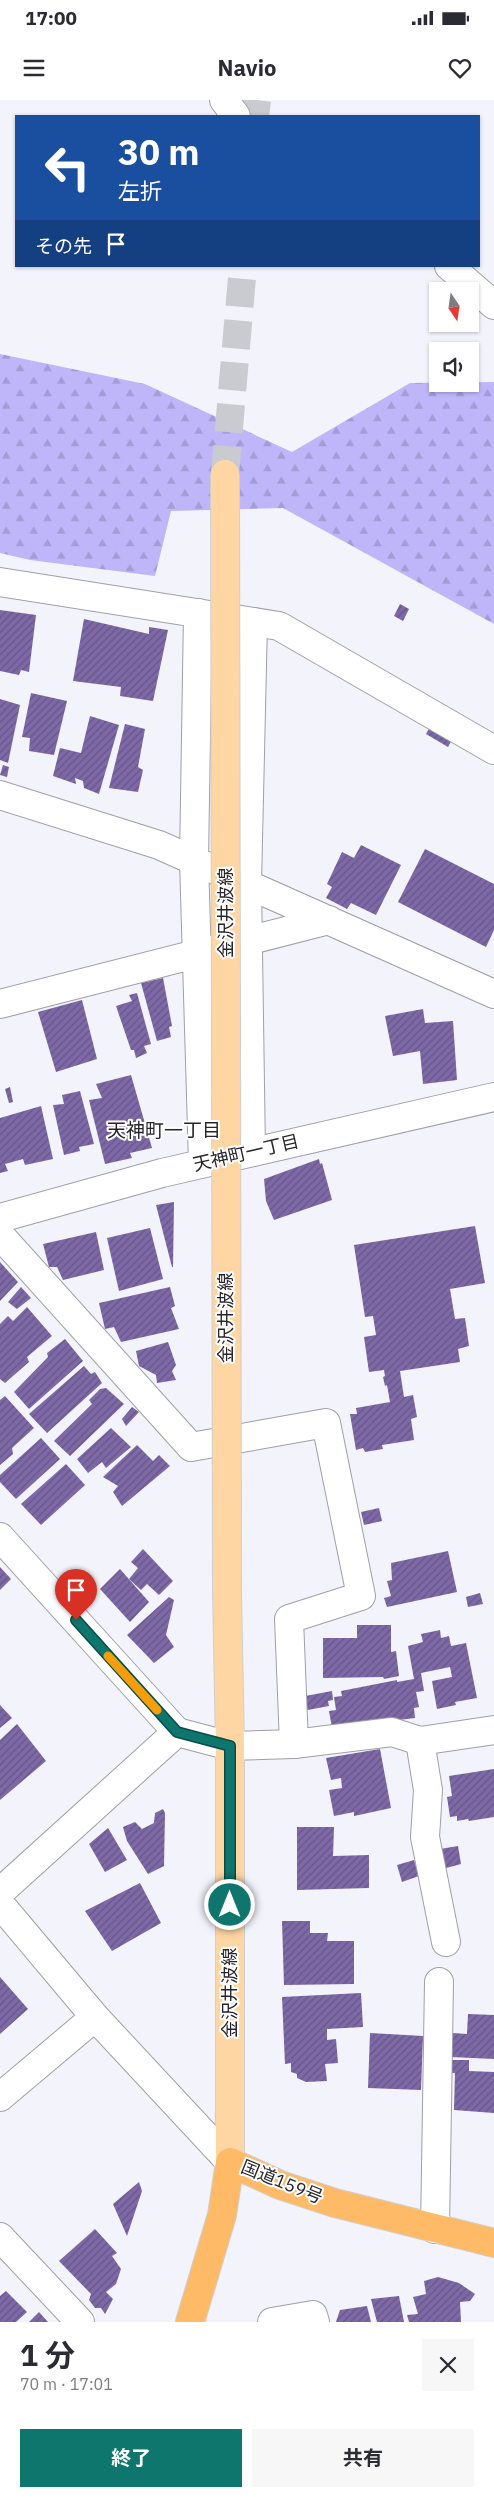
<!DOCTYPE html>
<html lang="ja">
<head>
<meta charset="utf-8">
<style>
	:root { --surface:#fff; --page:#f7f7f7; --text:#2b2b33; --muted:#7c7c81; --accent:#0f766e }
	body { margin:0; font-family:"IBM Plex Sans","Noto Sans JP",sans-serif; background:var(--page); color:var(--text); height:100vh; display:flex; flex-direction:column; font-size:19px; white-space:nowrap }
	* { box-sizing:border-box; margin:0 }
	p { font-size:16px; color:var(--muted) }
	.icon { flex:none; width:28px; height:28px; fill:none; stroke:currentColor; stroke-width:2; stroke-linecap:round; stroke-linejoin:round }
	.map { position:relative; height:2222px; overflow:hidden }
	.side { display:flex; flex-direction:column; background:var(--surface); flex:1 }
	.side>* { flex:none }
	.hud { position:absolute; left:15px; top:15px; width:465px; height:152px; border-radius:0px; box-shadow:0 1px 4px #0004; background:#1a4fa0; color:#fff; overflow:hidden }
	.needle { width:32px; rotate:167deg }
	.buttons { position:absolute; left:429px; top:182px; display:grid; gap:10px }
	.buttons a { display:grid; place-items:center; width:50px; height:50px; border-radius:0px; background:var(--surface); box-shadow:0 1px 4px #0004; font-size:25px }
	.pin { position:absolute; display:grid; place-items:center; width:42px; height:42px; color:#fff; margin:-51px -21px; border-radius:50% 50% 50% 0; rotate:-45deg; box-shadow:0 0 5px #0007 }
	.pin .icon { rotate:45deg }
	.me { position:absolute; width:55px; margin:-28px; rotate:0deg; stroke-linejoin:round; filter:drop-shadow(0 0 4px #0008) }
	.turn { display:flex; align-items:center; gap:18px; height:105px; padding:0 20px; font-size:22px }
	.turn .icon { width:65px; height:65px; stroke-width:2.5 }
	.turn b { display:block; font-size:35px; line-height:42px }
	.then { display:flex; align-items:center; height:48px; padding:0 20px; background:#0003; gap:10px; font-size:19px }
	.round { display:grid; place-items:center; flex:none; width:52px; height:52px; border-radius:0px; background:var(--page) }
	.headline { display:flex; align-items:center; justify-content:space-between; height:85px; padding:0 20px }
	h1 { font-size:30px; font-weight:700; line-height:38px }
	.cta { display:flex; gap:10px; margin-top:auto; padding:10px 20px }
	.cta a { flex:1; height:58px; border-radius:0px; background:var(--accent); color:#fff; font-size:20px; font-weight:700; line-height:58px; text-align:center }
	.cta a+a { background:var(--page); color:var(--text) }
	.status { display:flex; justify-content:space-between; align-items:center; height:35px; padding:0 25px; background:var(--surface); direction:ltr }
	.status svg { height:14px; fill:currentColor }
	header { display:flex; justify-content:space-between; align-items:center; height:65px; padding:0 20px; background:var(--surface); font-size:22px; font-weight:700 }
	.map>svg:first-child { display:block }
</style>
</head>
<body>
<div class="status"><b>17:00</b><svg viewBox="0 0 49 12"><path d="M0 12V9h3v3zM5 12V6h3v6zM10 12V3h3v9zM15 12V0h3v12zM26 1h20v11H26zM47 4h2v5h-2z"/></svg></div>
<header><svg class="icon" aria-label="menu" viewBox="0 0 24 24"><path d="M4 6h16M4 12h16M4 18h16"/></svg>Navio<svg class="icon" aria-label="heart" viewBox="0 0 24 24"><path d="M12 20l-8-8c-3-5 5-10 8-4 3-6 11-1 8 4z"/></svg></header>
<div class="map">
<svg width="494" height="2222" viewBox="0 0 494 2222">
	<defs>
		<pattern id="forest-firs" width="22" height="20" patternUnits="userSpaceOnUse" patternTransform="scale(1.25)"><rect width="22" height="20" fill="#bfb6fa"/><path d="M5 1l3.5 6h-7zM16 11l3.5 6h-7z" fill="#a49cd6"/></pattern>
		<pattern id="building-hatch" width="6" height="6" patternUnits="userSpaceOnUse" patternTransform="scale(1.25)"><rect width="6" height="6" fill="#7e69a7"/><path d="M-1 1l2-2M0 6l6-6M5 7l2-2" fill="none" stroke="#675688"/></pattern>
	</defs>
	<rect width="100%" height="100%" fill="#f3f3fb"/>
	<polygon fill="url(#forest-firs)" points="0,254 145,284 292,352 410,283 494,282 494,524 283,408 171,411 155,476 30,460 0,453"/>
	<g fill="url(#building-hatch)">
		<polygon points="400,504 409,509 403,521 394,516"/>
		<polygon points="0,510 36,515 29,572 21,570 19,575 0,571"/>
		<polygon points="84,519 149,534 149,527 168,530 153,601 120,596 121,587 73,581"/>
		<polygon points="31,593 67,601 54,655 29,651 30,638 22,637"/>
		<polygon points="0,599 20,605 8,663 0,660"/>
		<polygon points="90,616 119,625 99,694 84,688 83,681 75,678 76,684 53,676 60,648 81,653"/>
		<polygon points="432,623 454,636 448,647 426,634"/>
		<polygon points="125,624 145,629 138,667 143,670 138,692 109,688"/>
		<polygon points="3,665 9,667 7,677 0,675"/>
		<polygon points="361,745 401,765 376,815 351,803 347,809 326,798 332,787 327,784 342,752 354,758"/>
		<polygon points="425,749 494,784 494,830 486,847 398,802"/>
		<polygon points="163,878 172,926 169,927 171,937 157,941 141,883"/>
		<polygon points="137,893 151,944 144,946 147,953 136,958 134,950 131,950 116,906 132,901 129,895"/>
		<polygon points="82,900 97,959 56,972 38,912"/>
		<polygon points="423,909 425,923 453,921 457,980 423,984 420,951 393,956 385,916"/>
		<polygon points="131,975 152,1048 130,1053 132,1058 105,1064 89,1000 102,998 96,984"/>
		<polygon points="10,987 13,1002 9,1003 5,989"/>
		<polygon points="80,991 94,1044 79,1047 80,1051 64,1055 53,1005 64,1004 62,995"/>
		<polygon points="41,1006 53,1059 25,1065 23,1059 5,1064 8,1071 0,1073 0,1018"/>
		<polygon points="319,1059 320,1064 322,1063 332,1100 274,1120 266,1101 264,1079"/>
		<polygon points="174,1102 173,1167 172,1167 156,1105"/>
		<polygon points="475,1126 485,1183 450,1189 455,1219 465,1218 469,1246 458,1249 460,1262 400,1271 404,1297 413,1295 417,1317 411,1319 414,1340 382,1345 383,1349 365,1352 363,1348 356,1350 350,1314 357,1314 356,1308 390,1302 387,1285 385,1286 383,1277 385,1276 384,1270 369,1272 364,1237 376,1235 373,1216 365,1217 354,1145"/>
		<polygon points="150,1128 163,1179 119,1191 107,1138"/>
		<polygon points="96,1132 104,1170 63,1180 57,1167 49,1167 43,1144"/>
		<polygon points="0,1162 18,1182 0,1201"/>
		<polygon points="21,1187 31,1198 17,1209 8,1202"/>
		<polygon points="170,1187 175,1206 171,1208 179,1229 121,1242 114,1227 105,1229 99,1203"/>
		<polygon points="27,1207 52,1236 27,1257 29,1262 5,1283 0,1279 0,1224 8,1216 13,1221"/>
		<polygon points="65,1239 83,1261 29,1309 14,1292 48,1257 47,1253"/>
		<polygon points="168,1242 176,1265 172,1271 176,1280 157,1283 156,1275 139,1266 136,1251"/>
		<polygon points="84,1266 91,1274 95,1272 102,1283 47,1333 29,1314"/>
		<polygon points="106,1288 124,1304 70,1356 54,1341 92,1304 89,1300 100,1289"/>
		<polygon points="5,1296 34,1328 12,1348 13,1354 0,1365 0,1300"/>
		<polygon points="132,1307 139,1312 126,1326 122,1319"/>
		<polygon points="111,1328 131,1347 106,1368 102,1362 88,1373 77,1359"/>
		<polygon points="41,1338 60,1359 16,1399 0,1382 0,1375"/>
		<polygon points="137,1345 153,1361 159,1355 170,1366 122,1406 113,1392 118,1386 103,1377"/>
		<polygon points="66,1364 85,1385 41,1425 21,1404"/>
		<polygon points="379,1408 382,1421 364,1425 361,1412"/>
		<polygon points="143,1449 173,1481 159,1495 147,1484 141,1490 129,1479 138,1468 131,1462"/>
		<polygon points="448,1451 457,1492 387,1507 384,1498 391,1496 387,1481 392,1480 391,1463"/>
		<polygon points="0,1467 11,1479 0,1490"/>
		<polygon points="120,1469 149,1502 130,1522 100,1489"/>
		<polygon points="480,1493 483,1504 468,1507 466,1497"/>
		<polygon points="169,1497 174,1500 166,1535 174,1547 154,1563 127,1535"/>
		<polygon points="357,1525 391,1525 391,1552 396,1551 399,1576 384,1579 383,1577 323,1578 323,1538 357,1538"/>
		<polygon points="440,1530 441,1538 449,1536 451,1546 466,1543 477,1598 455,1602 456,1605 437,1609 432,1581 452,1577 450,1567 421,1573 424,1591 416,1592 419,1607 414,1608 415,1618 332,1628 329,1611 336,1610 334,1597 342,1596 341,1591 397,1580 397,1582 414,1579 408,1546 423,1542 421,1534"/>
		<polygon points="332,1591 333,1600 328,1601 329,1606 302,1611 300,1597"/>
		<polygon points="0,1605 12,1618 0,1628"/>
		<polygon points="17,1624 46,1661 0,1700 0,1640"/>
		<polygon points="380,1649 391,1708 354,1716 354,1712 334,1716 329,1690 342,1688 341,1678 331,1680 326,1658"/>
		<polygon points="494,1669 494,1717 469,1721 468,1719 457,1721 457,1716 450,1717 447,1697 452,1696 449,1676"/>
		<polygon points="163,1709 165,1713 164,1766 148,1774 127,1741 123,1727 135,1722 142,1729 154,1723 155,1713"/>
		<polygon points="297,1727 334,1727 333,1756 369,1755 369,1788 297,1790"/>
		<polygon points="108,1728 127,1760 105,1772 89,1744"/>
		<polygon points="458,1746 461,1764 439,1770 434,1750"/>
		<polygon points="414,1760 419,1776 402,1782 397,1765"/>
		<polygon points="140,1783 161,1823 112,1851 85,1811"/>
		<polygon points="282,1821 310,1821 310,1833 328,1833 327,1841 354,1841 354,1884 284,1885"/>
		<polygon points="0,1877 28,1909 0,1934"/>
		<polygon points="361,1893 363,1927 327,1929 327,1940 336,1939 338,1963 325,1964 327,1981 306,1982 297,1978 297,1974 291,1972 291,1963 285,1964 282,1897"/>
		<polygon points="468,1914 494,1915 494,1959 451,1957 453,1933 467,1934"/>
		<polygon points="370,1933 423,1936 421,1990 368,1988"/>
		<polygon points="450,1960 469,1960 469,1971 494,1972 494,2013 454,2010 455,1973 450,1973"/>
		<polygon points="139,2082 142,2091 127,2136 113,2104"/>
		<polygon points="95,2129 117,2153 112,2156 121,2169 116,2184 106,2192 113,2199 105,2214 101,2208 95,2208 89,2200 91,2194 59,2161"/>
		<polygon points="438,2177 459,2183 475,2194 470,2201 460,2202 461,2222 409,2222 407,2215 418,2214 413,2197 426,2194 424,2181"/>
		<polygon points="6,2191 27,2212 16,2222 0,2222 0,2196"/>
		<polygon points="399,2196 404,2222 377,2222 371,2199"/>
		<polygon points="367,2206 371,2222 336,2222 340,2210"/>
		<polygon points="39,2212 48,2222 29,2222"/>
	</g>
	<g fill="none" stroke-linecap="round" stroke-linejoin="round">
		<g stroke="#cacad1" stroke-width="28" stroke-dasharray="28 14" stroke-linecap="butt">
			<polyline points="255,16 257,0"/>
			<polyline points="225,374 243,166"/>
		</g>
		<g stroke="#9f9fa7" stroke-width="30">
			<g id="minor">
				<polyline points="224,0 236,16"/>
				<polyline points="449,166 494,205"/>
				<polyline points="0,482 279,526 494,650"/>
				<polyline points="198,513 194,760 203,1063"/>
				<polyline points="0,695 159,745 494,894"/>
				<polyline points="0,904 329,820"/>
				<polyline points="251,1052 247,784 253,522"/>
				<polyline points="0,1118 162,1073 494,997"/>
				<polyline points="0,1135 191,1347 326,1323 361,1496 289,1519 294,1644"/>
				<polyline points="0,1437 177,1632"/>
				<polyline points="420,1641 428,1690 425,1737 446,1842"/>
				<polyline points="0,1792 177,1632 230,1646 294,1644 392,1632 420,1641 494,1630"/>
				<polyline points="0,1804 95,1917 230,2062"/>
				<polyline points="0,1997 95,1917"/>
				<polyline points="435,2129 439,1882"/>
				<polyline points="0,2137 80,2222"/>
				<polyline points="272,2222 313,2215 315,2222"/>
			</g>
		</g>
		<g stroke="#cfcfd0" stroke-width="30">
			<polyline id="major" points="227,1492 230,1646 230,2062"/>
		</g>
		<g stroke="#cfcfd0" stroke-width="30">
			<polyline id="highway" points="190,2222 222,2115 230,2062 280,2085 335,2103 494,2143"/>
		</g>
		<use href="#minor" stroke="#fff" stroke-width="28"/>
		<use href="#major" stroke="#fed6a3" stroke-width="28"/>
		<use href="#highway" stroke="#feba66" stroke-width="28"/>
		<g stroke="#cfcfd0" stroke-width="30" stroke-linecap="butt">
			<polyline id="major-bridge" points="225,374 227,1492"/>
		</g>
		<use href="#major-bridge" stroke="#fed6a3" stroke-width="28"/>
	</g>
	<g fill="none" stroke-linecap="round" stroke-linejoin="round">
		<g stroke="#0a4d48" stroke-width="12">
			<polyline id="route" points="76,1520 177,1632 230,1646 230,1805"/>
		</g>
		<use href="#route" stroke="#0f766e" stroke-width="9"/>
		<polyline stroke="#f59e0b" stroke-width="9" points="108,1556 157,1610"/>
	</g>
	<g text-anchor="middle" stroke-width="4" stroke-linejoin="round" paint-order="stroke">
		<g font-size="18" fill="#27262a" stroke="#fff">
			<text transform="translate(226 813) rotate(-90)" y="6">金沢井波線</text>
			<text transform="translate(246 1053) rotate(-13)" y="6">天神町一丁目</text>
			<text transform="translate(226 1218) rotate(-90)" y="6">金沢井波線</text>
			<text transform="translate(230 1893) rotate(-90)" y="6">金沢井波線</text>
			<text transform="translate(282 2082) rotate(22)" y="6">国道159号</text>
		</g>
		<g font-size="19" fill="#27262a" stroke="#fff">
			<text x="164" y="1037">天神町一丁目</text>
		</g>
	</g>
</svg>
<div class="buttons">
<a><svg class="needle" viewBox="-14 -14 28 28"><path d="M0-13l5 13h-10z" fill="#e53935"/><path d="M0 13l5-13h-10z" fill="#7c7c81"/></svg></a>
<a><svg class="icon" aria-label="sound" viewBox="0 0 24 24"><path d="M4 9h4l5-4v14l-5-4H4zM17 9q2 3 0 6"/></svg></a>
</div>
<div class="pin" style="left:76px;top:1520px;background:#d93025"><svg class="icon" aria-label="arrive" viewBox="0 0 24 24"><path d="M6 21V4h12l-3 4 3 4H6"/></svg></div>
<svg class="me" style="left:230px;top:1805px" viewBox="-20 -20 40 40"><circle r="17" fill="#0f766e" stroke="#fff" stroke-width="3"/><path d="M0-11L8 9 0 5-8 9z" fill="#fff"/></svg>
<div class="hud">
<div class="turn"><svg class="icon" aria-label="left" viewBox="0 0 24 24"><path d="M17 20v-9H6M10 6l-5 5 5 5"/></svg><div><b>30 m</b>左折</div></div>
<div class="then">その先<svg class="icon" aria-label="arrive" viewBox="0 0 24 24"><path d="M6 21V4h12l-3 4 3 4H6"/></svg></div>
</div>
</div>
<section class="side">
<div class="headline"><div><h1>1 分</h1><p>70 m · 17:01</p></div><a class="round"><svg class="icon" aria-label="close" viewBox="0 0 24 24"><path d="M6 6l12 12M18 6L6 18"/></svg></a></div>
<div class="cta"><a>終了</a><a>共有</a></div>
</section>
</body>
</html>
